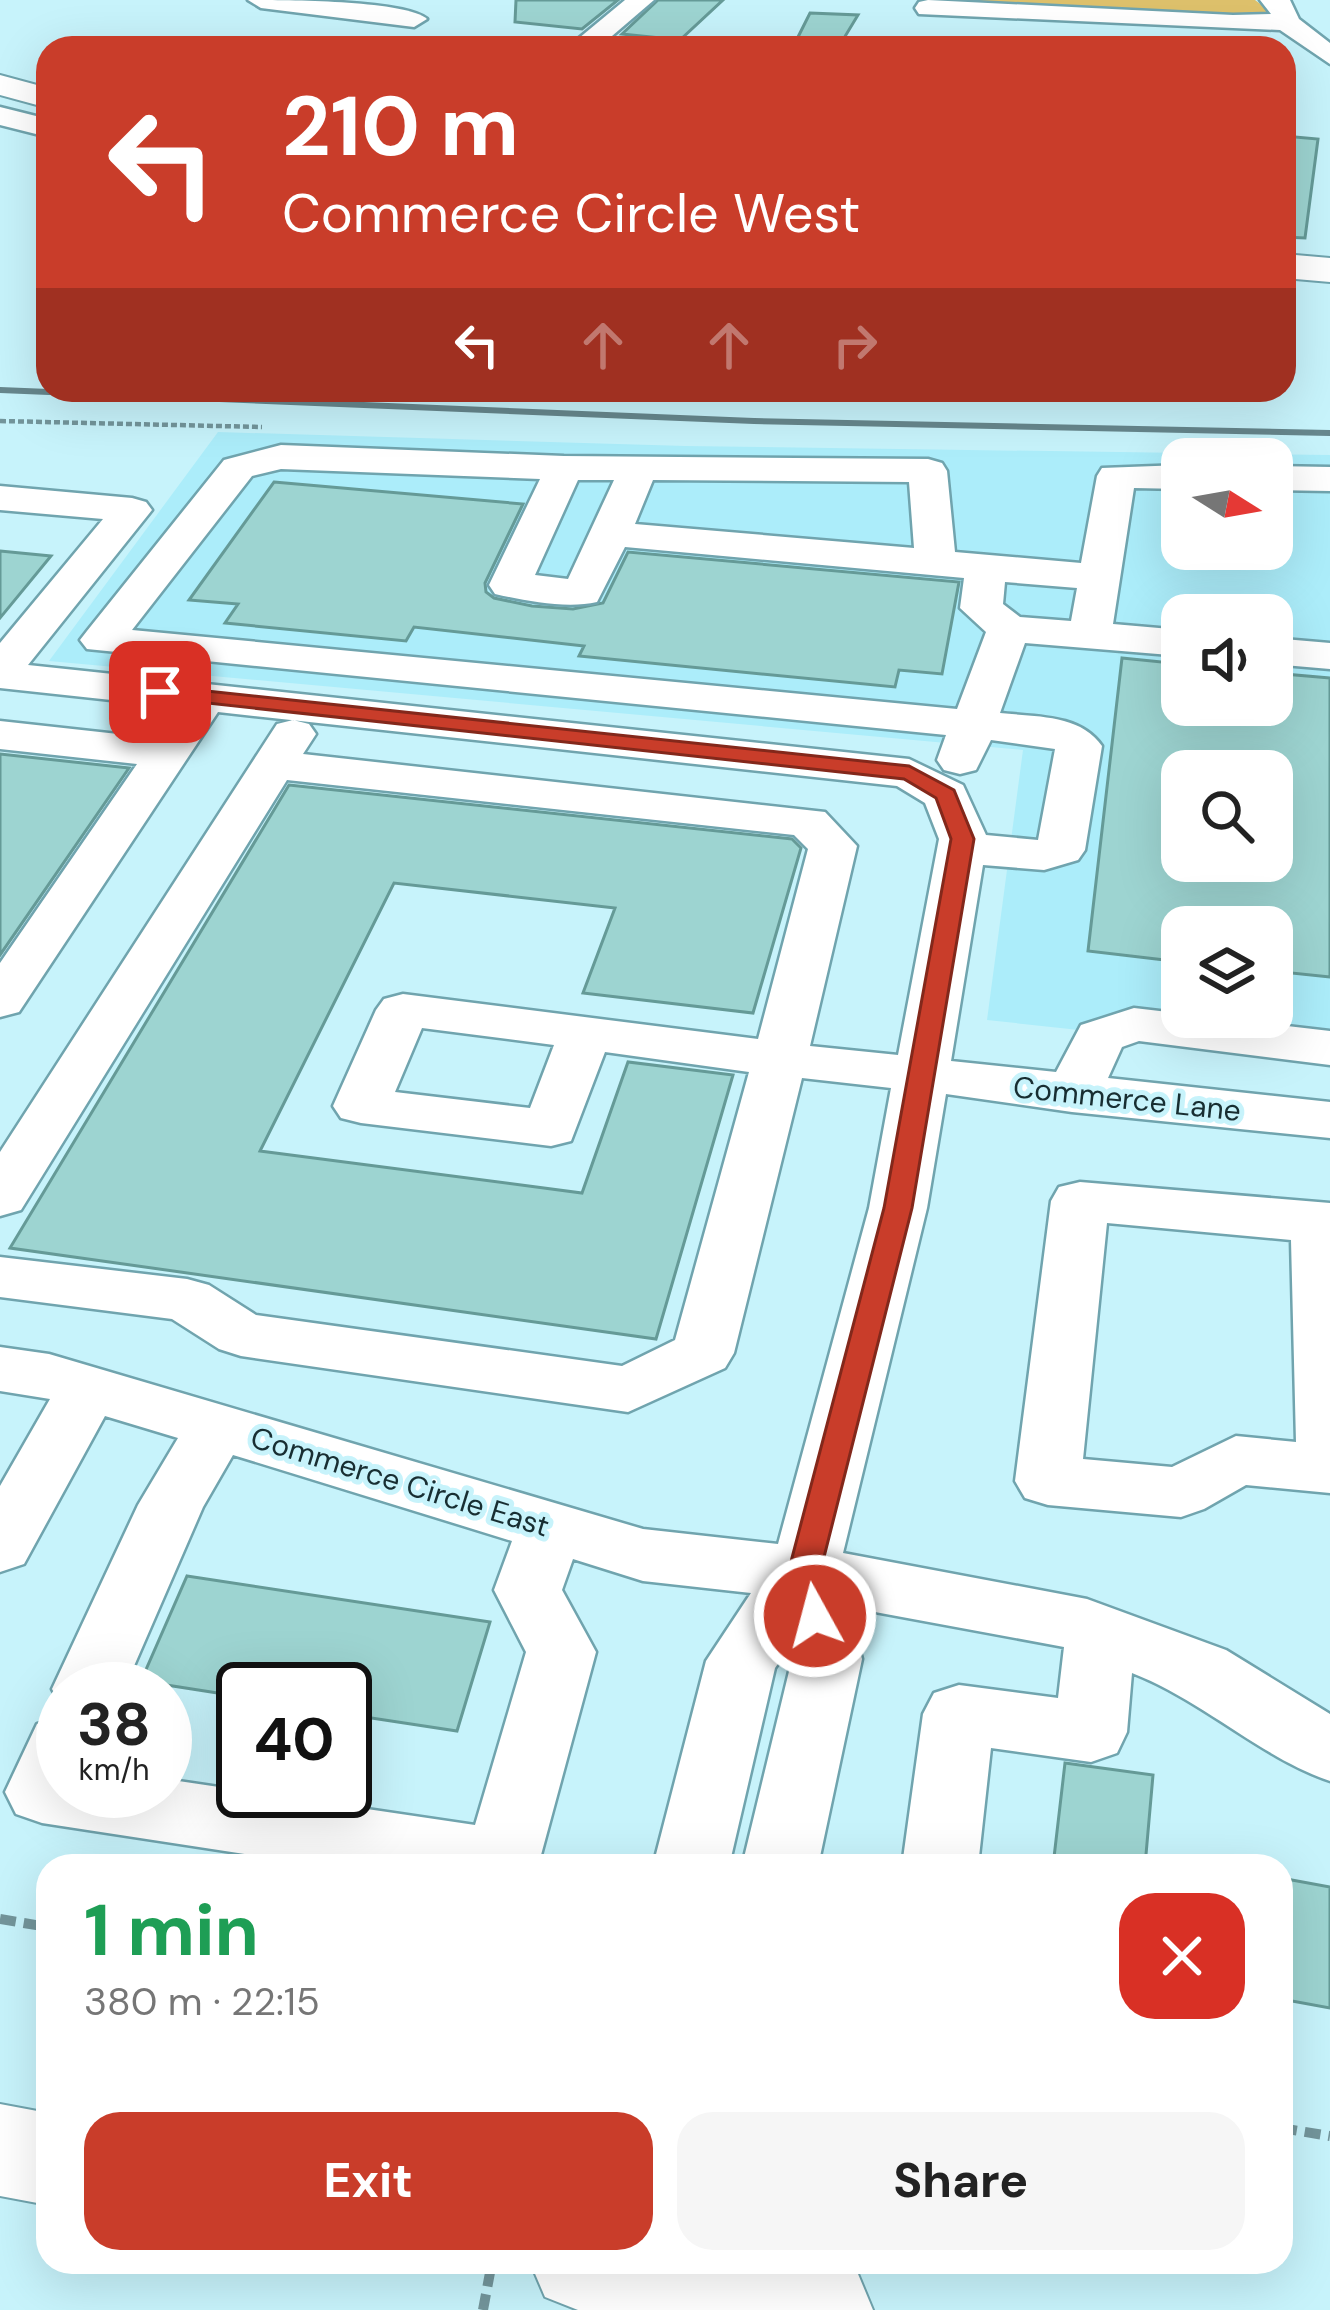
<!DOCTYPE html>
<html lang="en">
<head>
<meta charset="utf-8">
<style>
	:root { --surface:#fff; --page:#f6f6f6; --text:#222; --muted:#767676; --accent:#c93d2a }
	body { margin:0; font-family:"DM Sans",sans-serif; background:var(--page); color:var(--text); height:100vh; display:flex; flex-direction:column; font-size:45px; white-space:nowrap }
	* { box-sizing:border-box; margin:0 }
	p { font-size:39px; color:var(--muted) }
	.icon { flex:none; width:66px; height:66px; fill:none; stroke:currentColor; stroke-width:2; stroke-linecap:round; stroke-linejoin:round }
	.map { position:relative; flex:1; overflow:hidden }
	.drawer { position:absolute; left:36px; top:1854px; width:1257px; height:420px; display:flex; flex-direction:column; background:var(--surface); border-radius:36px; box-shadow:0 12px 48px #0002 }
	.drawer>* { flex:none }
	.guide { position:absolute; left:36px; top:36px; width:1260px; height:366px; border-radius:36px; box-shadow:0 12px 48px #0002; background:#c93d2a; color:#fff; overflow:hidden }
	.needle { width:78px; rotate:101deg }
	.controls { position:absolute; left:1161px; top:438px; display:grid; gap:24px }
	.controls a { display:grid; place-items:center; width:132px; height:132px; border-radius:24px; background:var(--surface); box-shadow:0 12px 48px #0002; font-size:60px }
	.speed { position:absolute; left:36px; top:1662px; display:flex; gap:24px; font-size:60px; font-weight:700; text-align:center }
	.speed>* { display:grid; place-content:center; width:156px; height:156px; border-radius:50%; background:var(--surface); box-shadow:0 12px 48px #0002; line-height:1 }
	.speed small { font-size:30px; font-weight:400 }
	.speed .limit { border:6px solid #111; border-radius:18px; background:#fff; color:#111 }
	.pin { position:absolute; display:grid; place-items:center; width:102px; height:102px; color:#fff; margin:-51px; border-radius:24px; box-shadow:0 6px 18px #0006 }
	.me { position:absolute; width:132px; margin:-66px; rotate:353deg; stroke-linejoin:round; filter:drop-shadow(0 0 9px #0008) }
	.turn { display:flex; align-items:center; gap:42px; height:252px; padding:0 48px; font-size:54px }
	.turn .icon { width:156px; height:156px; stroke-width:2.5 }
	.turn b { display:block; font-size:84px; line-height:102px }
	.lanes { display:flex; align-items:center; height:114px; padding:0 48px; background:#0003; justify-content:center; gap:60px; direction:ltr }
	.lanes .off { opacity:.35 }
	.round { display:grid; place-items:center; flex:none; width:126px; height:126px; border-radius:36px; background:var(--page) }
	.overview { display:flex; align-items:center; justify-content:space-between; height:204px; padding:0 48px }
	h1 { font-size:72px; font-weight:700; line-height:90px; color:#1e9e55 }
	.primary-button { display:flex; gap:24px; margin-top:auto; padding:24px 48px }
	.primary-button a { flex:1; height:138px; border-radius:36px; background:var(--accent); color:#fff; font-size:48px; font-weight:700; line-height:138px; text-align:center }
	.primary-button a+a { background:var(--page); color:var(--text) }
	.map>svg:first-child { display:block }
</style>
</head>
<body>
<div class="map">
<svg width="1330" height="2310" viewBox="0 0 1330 2310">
	<rect width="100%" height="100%" fill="#c7f3fb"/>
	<path fill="#acedfa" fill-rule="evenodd" d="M218,432l467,14 645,9v602l-343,-37 36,-270 -974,-89zM1182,459h90v90h-90zM1182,615h90v90h-90zM1182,771h90v90h-90zM1182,927h90v90h-90z"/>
	<polygon fill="#ddc06b" points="943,0 1255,0 1271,12 1265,17"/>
	<g fill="#9dd4d1" stroke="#659a97" stroke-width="3" fill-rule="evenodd">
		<polygon points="516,0 618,0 582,29 515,22"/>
		<polygon points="658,0 723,0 680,40 622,34"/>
		<polygon points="810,13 858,15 838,48 794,45"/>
		<polygon points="1284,136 1318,139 1305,238 1284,237"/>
		<polygon points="274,482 523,504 485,583 486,592 494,598 532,606 573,609 603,603 628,552 959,582 942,674 899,670 895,687 579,656 584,646 414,627 406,641 225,623 238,604 189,600"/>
		<polygon points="0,551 51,556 0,618"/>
		<path d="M1122,658l60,6v41h90v-32l58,5v299l-58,-6v-44h-90v35l-94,-11zM1182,771h90v90h-90z"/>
		<polygon points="0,754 129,768 0,955"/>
		<polygon points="289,785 792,839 801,848 753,1013 583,993 615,908 394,883 260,1151 582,1193 628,1062 733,1075 656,1339 10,1248"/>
		<polygon points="187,1576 490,1622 457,1731 345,1714 345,1689 243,1689 243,1697 141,1681"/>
		<polygon points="1065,1763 1153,1775 1145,1866 1053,1866"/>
		<polygon points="1281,1878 1330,1887 1330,2008 1281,1999"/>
	</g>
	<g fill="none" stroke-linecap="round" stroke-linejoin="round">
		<g stroke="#70a4ae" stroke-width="5">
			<g id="minor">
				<path d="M248,0c35,0 157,0 179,19l-13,8 -153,-19z"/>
				<polygon points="625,0 654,0 598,48 567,48"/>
				<polygon points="928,0 1233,15 1271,14 1260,0 1290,0 1299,19 1330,43 1330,64 1280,30 919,14 915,8 919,2"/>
				<polygon points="0,107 48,119 48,137 0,125"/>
				<path d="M281,445l283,11 364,3 14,4 5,8 8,81 126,11 16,-87 5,-8 80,-3v24l-48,-1 -21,136 69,6v26l-157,-13 -25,70c36,4 80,1 102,33l-17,104 -7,10 -34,10 -61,-5 -32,196 105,11 25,-47 53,-17 196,23v34l-191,-24 -17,6 -14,31 222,24v36l-258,-26 -126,-18 -19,114 -84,345 244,46 139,51 104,64v67c-70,-24 -126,-80 -198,-108l-5,59 -10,21 -26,9 -100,-14 -13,118h-76l21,-152 11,-21 25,-8 99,13 6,-51 -216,-40 14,52 -44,207h-76l50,-207 -3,-11 -14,20 -46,198h-76l53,-205 45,-68 -108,-12 -70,-22 -11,31 34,62 -58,214h-215l-281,-43 -26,-9 -11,-22 32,-68 26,-9v76h102v-12l310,46 51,-173 -32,-62 18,-49 -279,-86 -30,52 -79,182h-61v20l-11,-20 86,-184 40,-67 -73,-22 -81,148 -24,8v-86l50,-87 -50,-8v-44l49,7 594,175 135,15 91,-336 22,-120 -89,-10 -68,275 -9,15 -97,44 -387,-56 -22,-7 -47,-30 -172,-22v-40l187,22 22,6 47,30 366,51 53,-26 74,-268 -144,-20 -34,89 -20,5 -190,-23 -20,-5 -8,-12 43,-96 8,-11 19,-5 355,45 50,-190 -14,-14 -507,-55 -266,430 -21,6v-64l277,-428 16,-4 16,4 7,10 -13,20 522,58 32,34 -47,200 88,9 41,-216 -14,-36 -28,-17 -679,-74 -199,300 -19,5v-54l137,-199 -137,-15v-28l154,17 22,-31 -176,-19v-45l103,-124 -103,-9v-24l132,12 14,4 6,8 -124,155 881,94 54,26 23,50 52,5 17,-91 -64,-9 -15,30 -16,4 -16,-4 -7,-10 9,-25 -859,-86 -7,-9 7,-9 137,-171zM281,469l259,10 -51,106 6,9c31,7 72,15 102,8l28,-55 339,31 -4,30 26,24 -29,77 -825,-79 120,-154zM578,480h36l-46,99 -33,-4zM653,480l256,2 5,66 -279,-24zM1005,582l72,6 -6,33 -51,-4 -17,-13zM422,1028l132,17 -24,63 -135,-16z"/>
				<polygon points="1272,466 1330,467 1330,491 1272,490"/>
				<polygon points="1272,638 1330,643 1330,669 1272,664"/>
				<path d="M1080,1182l250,21v290l-84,-8 -42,24 -23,8 -133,-12 -23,-7 -10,-17 36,-280 8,-14zM1107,1223l184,17 5,202 -60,-6 -64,31 -89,-8z"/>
			</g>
		</g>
		<g stroke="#70a4ae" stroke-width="4">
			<g id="major">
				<polygon points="0,75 48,88 48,108 0,95"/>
				<polygon points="1284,254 1330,258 1330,282 1284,278"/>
				<polygon points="0,2104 48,2113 48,2205 0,2196"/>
				<polygon points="530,2262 828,2262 858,2274 873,2310 578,2310 545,2297"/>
			</g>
		</g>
		<polyline stroke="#73959b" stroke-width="4.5" stroke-dasharray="6 3" stroke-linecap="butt" points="0,421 262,427"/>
		<g stroke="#73959b" stroke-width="10" stroke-dasharray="16 8" stroke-linecap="butt">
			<polyline points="0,1919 48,1927"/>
			<polyline points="1281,2128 1330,2136"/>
			<polyline points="483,2310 492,2262"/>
		</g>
		<use href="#minor" fill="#fff" fill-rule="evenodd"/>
		<use href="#major" fill="#fff" fill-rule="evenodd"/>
		<polyline stroke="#67878d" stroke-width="6" points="0,390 754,421 1330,433"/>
	</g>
	<polygon fill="#c93d2a" stroke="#83281b" stroke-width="3" points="160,686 909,766 954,790 974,839 912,1208 820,1573 832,1616 827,1625 815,1629 803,1625 788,1573 884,1208 951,839 936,798 904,779 152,697 152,688"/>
	<g text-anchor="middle" stroke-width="10" stroke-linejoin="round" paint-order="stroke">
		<g font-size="30" fill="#182e32" stroke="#c7f3fb">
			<text transform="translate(1127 1099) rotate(6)" y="10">Commerce Lane</text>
			<text transform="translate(400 1482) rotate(17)" y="10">Commerce Circle East</text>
		</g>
	</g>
</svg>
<div class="controls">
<a><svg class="needle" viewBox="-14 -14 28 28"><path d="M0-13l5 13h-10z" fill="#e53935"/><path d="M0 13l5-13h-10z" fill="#767676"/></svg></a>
<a><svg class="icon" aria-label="sound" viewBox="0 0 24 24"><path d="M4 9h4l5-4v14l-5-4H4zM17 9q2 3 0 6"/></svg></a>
<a><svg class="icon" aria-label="search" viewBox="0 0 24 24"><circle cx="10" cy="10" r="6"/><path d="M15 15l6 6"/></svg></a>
<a><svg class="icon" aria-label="layers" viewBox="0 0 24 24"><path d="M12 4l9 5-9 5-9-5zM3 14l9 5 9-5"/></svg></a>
</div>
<div class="speed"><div>38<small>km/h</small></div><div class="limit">40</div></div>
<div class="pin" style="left:160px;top:692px;background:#d93025"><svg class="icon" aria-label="arrive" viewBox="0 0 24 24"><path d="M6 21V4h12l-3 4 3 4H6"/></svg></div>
<svg class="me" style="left:815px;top:1616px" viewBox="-20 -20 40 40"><circle r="17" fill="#c93d2a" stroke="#fff" stroke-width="3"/><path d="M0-11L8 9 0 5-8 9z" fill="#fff"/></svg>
<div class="guide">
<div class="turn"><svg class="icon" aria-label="left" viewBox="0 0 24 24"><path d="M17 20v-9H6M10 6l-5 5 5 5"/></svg><div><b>210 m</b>Commerce Circle West</div></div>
<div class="lanes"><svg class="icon" aria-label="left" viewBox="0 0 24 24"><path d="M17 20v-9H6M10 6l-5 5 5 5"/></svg><svg class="icon off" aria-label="ahead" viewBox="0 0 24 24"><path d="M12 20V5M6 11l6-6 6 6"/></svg><svg class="icon off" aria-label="ahead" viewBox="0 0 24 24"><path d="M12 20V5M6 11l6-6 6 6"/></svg><svg class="icon off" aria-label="right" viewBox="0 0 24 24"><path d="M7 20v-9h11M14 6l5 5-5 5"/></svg></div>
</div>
<section class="drawer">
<div class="overview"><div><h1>1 min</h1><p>380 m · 22:15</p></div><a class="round" style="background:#d93025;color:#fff"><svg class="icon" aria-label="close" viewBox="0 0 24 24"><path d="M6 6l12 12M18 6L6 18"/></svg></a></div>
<div class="primary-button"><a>Exit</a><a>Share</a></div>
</section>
</div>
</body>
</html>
